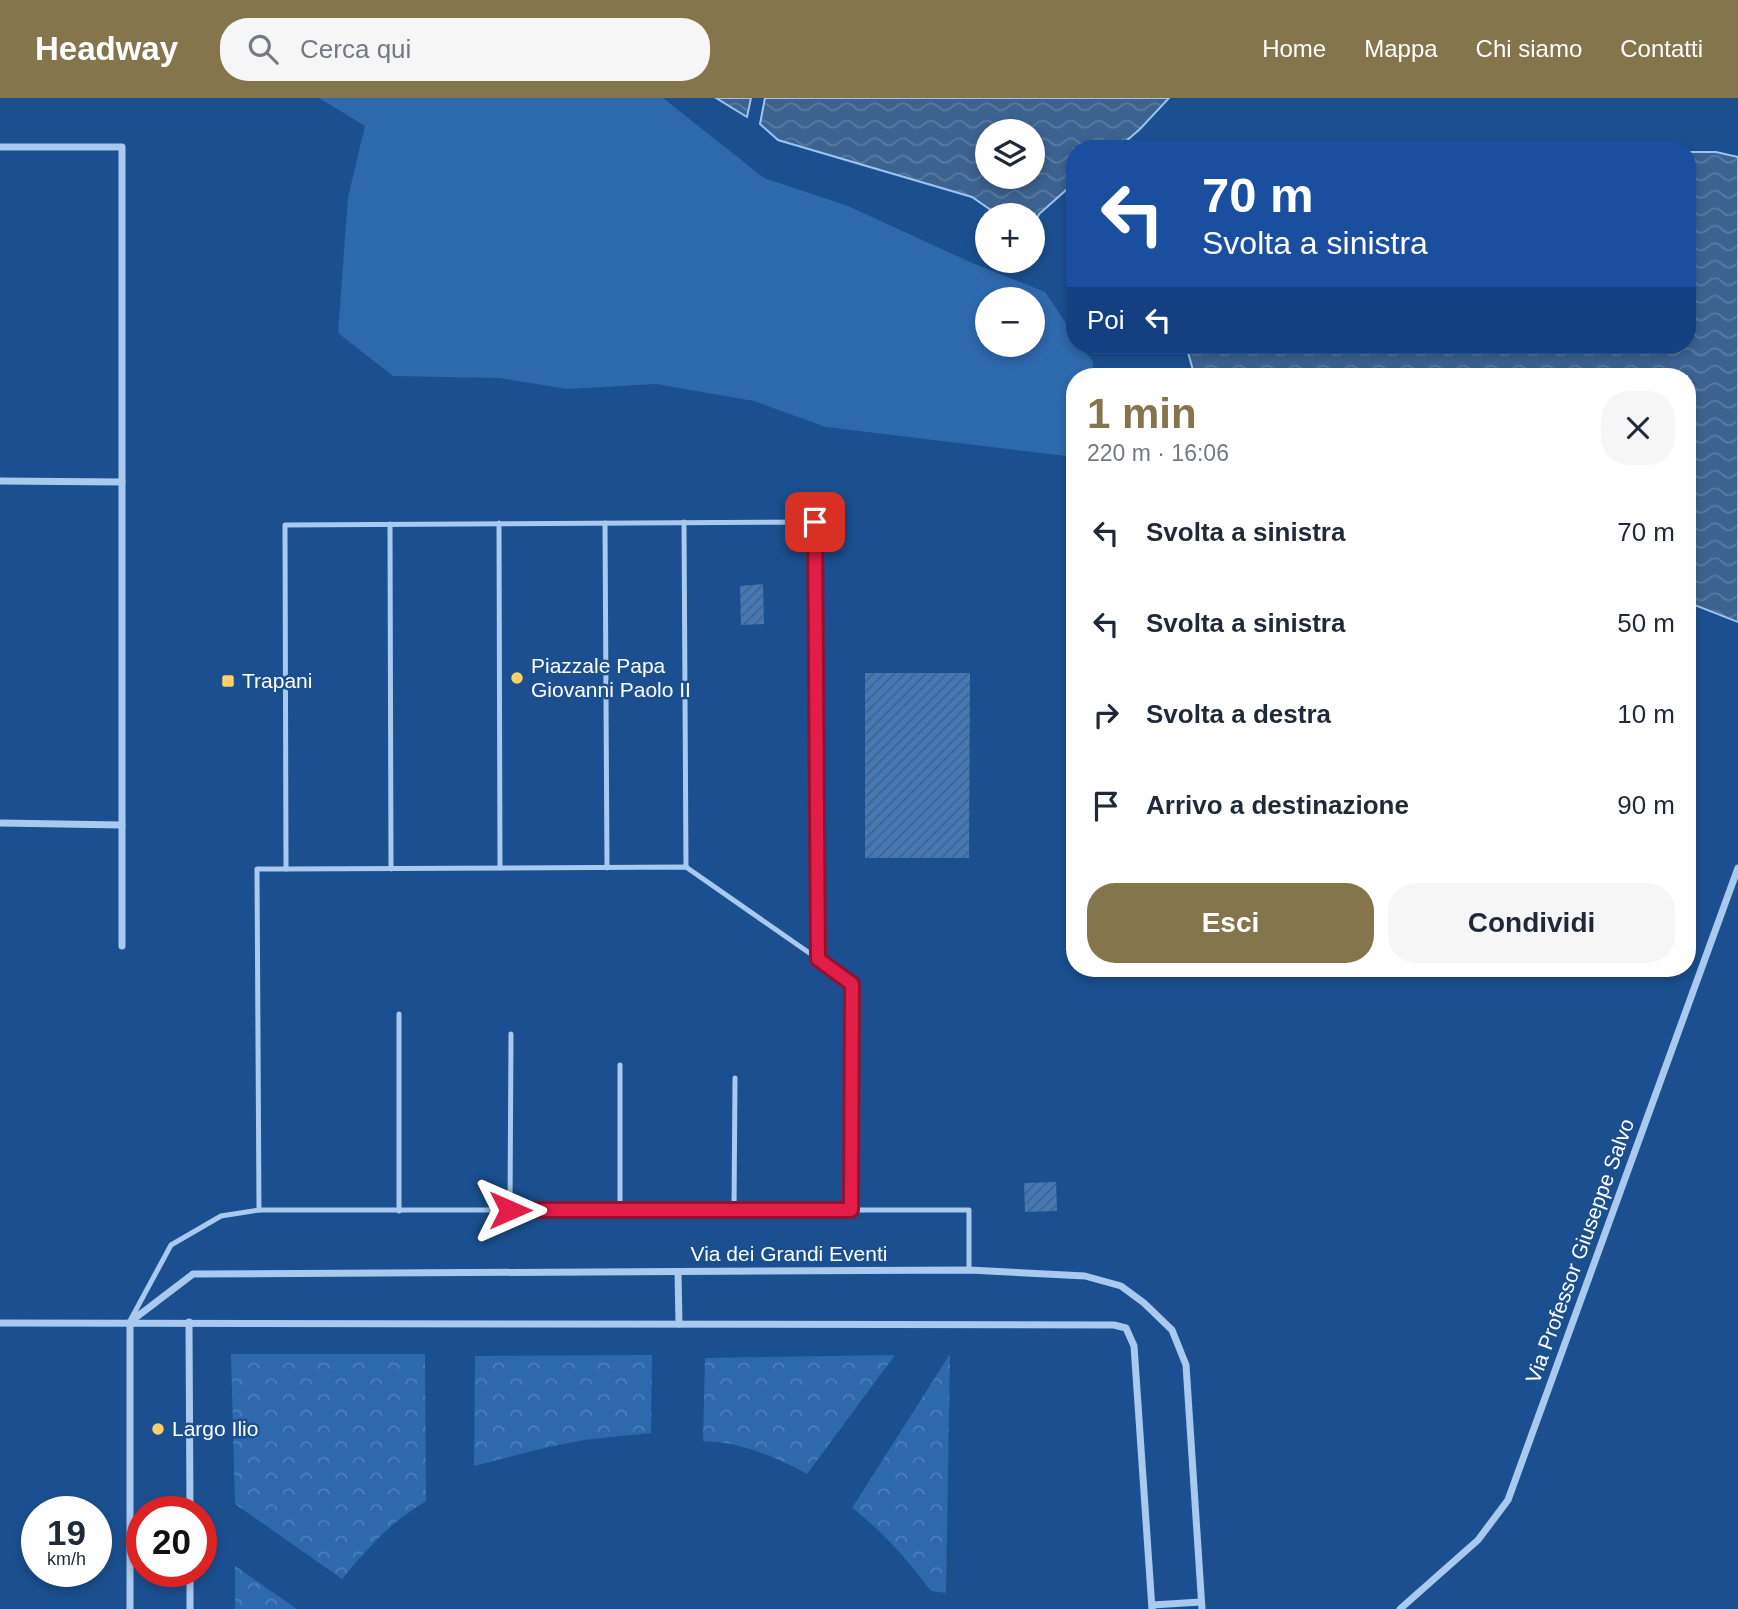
<!DOCTYPE html>
<html lang="it">
<head>
<meta charset="utf-8">
<style>
	:root { --surface:#fff; --page:#f6f6f7; --text:#1f2937; --muted:#747a83; --accent:#84754c }
	body { margin:0; font-family:Arial,sans-serif; background:var(--page); color:var(--text); height:100vh; display:flex; flex-direction:column; font-size:26px; white-space:nowrap }
	* { box-sizing:border-box; margin:0 }
	p { font-size:23px; color:var(--muted) }
	.icon { flex:none; width:38px; height:38px; fill:none; stroke:currentColor; stroke-width:2; stroke-linecap:round; stroke-linejoin:round }
	.map { position:relative; flex:1; overflow:hidden }
	.drawer { position:absolute; left:1066px; top:270px; width:630px; height:609px; display:flex; flex-direction:column; background:var(--surface); border-radius:28px; box-shadow:0 4px 10px #0003 }
	.drawer>* { flex:none }
	.banner { position:absolute; left:1066px; top:42px; width:630px; height:214px; border-radius:28px; box-shadow:0 4px 10px #0003; background:#1a4fa0; color:#fff; overflow:hidden }
	.controls { position:absolute; left:975px; top:21px; display:grid; gap:14px }
	.controls a { display:grid; place-items:center; width:70px; height:70px; border-radius:50%; background:var(--surface); box-shadow:0 4px 10px #0003; font-size:35px }
	.speed { position:absolute; left:21px; top:1398px; display:flex; gap:14px; font-size:35px; font-weight:700; text-align:center }
	.speed>* { display:grid; place-content:center; width:91px; height:91px; border-radius:50%; background:var(--surface); box-shadow:0 4px 10px #0003; line-height:1 }
	.speed small { font-size:18px; font-weight:400 }
	.speed .limit { border:10px solid #d22; background:#fff; color:#111 }
	.pin { position:absolute; display:grid; place-items:center; width:60px; height:60px; color:#fff; margin:-30px; border-radius:14px; box-shadow:0 4px 10px #0006 }
	.me { position:absolute; width:77px; margin:-38px; rotate:90deg; stroke-linejoin:round; filter:drop-shadow(0 0 5px #0008) }
	.turn { display:flex; align-items:center; gap:24px; height:147px; padding:0 21px; font-size:32px }
	.turn .icon { width:91px; height:91px; stroke-width:2.5 }
	.turn b { display:block; font-size:49px; line-height:60px }
	.then { display:flex; align-items:center; height:66px; padding:0 21px; background:#0003; gap:14px; font-size:26px }
	.round { display:grid; place-items:center; flex:none; width:74px; height:74px; border-radius:28px; background:var(--page) }
	.overview { display:flex; align-items:center; justify-content:space-between; height:119px; padding:0 21px }
	h1 { font-size:42px; font-weight:600; line-height:52px; color:var(--accent) }
	.action { display:flex; gap:14px; margin-top:auto; padding:14px 21px }
	.action a { flex:1; height:80px; border-radius:28px; background:var(--accent); color:#fff; font-size:28px; font-weight:600; line-height:80px; text-align:center }
	.action a+a { background:var(--page); color:var(--text) }
	ul { padding:0; list-style:none }
	li { display:flex; align-items:center; gap:21px; height:91px; padding:0 21px }
	li div { flex:1 }
	li b { display:block; font-size:26px }
	li em { font-style:normal }
	header { display:flex; align-items:center; gap:42px; box-sizing:border-box; height:98px; padding:0 35px; background:var(--accent); color:#fff }
	header strong { font-size:33px }
	nav { display:flex; gap:38px; margin-inline-start:auto; font-size:24px }
	.search { width:490px; height:63px; background:var(--page); display:flex; align-items:center; gap:18px; box-sizing:border-box; padding:0 24px; border-radius:28px; color:var(--muted); font-size:26px }
	.map>svg:first-child { display:block }
</style>
</head>
<body>
<header>
<strong>Headway</strong>
<div class="search"><svg class="icon" aria-label="search" viewBox="0 0 24 24"><circle cx="10" cy="10" r="6"/><path d="M15 15l6 6"/></svg>Cerca qui</div>
<nav><a>Home</a><a>Mappa</a><a>Chi siamo</a><a>Contatti</a></nav>
</header>
<div class="map">
<svg width="1738" height="1511" viewBox="0 0 1738 1511">
	<defs>
		<pattern id="park-crowns" width="20" height="18" patternUnits="userSpaceOnUse" patternTransform="scale(1.75)"><rect width="20" height="18" fill="#2e69ad"/><path d="M2 6a3 3 0 1 1 6 0M12 15a3 3 0 1 1 6 0" fill="none" stroke="#4d80b9"/></pattern>
		<pattern id="water-waves" width="16" height="10" patternUnits="userSpaceOnUse" patternTransform="scale(1.75)"><rect width="16" height="10" fill="#3c6290"/><path d="M0 5q4-4 8 0t8 0" fill="none" stroke="#597aa1"/></pattern>
		<pattern id="building-hatch" width="6" height="6" patternUnits="userSpaceOnUse" patternTransform="scale(1.75)"><rect width="6" height="6" fill="#4478b7"/><path d="M-1 1l2-2M0 6l6-6M5 7l2-2" fill="none" stroke="#486282"/></pattern>
	</defs>
	<rect width="100%" height="100%" fill="#1b4f8f"/>
	<path fill="#2e69ad" fill-rule="evenodd" d="M319,0h344l101,80 84,28 122,56 75,30 29,43v10h7l12,17v14h-19v81l-248,-30 -72,-26 -98,-17 -89,5 -68,-11 -106,-2 -55,-43 10,-136 17,-71zM987,201h45v46h-45z"/>
	<g fill="url(#park-crowns)">
		<path d="M231,1256h194l1,147c-38,23 -56,45 -84,78l-107,-75z"/>
		<path d="M950,1256l-4,239 -15,-2c-23,-30 -48,-60 -79,-83z"/>
		<polygon points="652,1257 651,1335 584,1342 548,1349 474,1368 475,1258"/>
		<path d="M895,1257l-88,119c-33,-18 -67,-32 -104,-33l2,-83z"/>
		<polygon points="235,1468 297,1511 235,1511"/>
	</g>
	<g fill="url(#water-waves)" stroke="#9cc4f0" stroke-width="2" fill-rule="evenodd">
		<polygon points="716,0 751,0 747,19"/>
		<path d="M765,0h404l-29,31 -23,20h-43v34l-35,31 -6,14 -1,-13h-34l-26,-18 -194,-57 -18,-16zM987,33h45v46h-45z"/>
		<polygon points="1687,54 1716,54 1738,59 1738,524 1687,504 1687,278 1195,278 1194,276 1186,247 1687,247"/>
	</g>
	<g fill="url(#building-hatch)">
		<polygon points="763,486 764,526 741,527 740,488"/>
		<polygon points="865,575 970,575 969,760 865,760"/>
		<polygon points="1056,1084 1057,1113 1025,1114 1024,1085"/>
	</g>
	<g fill="none" stroke-linecap="round" stroke-linejoin="round">
		<g stroke="#a9c9ee" stroke-width="5">
			<polyline points="684,424 686,769"/>
			<polyline points="499,425 500,770"/>
			<polyline points="605,425 607,770"/>
			<polyline points="390,426 391,771"/>
			<polyline points="286,771 686,769 818,861"/>
			<polyline points="399,916 399,1113"/>
			<polyline points="259,1112 969,1112 969,1172"/>
			<polyline points="510,1112 511,936"/>
			<polyline points="620,1112 620,967"/>
			<polyline points="734,1113 735,980"/>
			<polyline points="131,1221 171,1147 221,1118 259,1112 257,771 286,771 285,427 815,424 818,861 852,886 851,1113"/>
		</g>
		<g stroke="#a9c9ee" stroke-width="7">
			<polyline points="0,49 122,49 122,848"/>
			<polyline points="0,383 122,384"/>
			<polyline points="0,725 122,727"/>
			<polyline points="678,1174 679,1226"/>
			<polyline points="130,1224 193,1176 969,1172 1085,1178 1121,1188 1144,1205 1172,1232 1186,1267 1202,1511"/>
			<polyline points="189,1224 190,1414"/>
			<polyline points="0,1225 1114,1227 1126,1230 1134,1248 1152,1511"/>
			<polyline points="130,1225 130,1511"/>
			<polyline points="190,1474 190,1511"/>
			<polyline points="1152,1507 1201,1504"/>
			<polyline points="1400,1511 1478,1442 1508,1402 1738,770"/>
		</g>
	</g>
	<g fill="none" stroke-linecap="round" stroke-linejoin="round">
		<g stroke="#92132f" stroke-width="18">
			<polyline id="route" points="510,1112 851,1112 852,886 818,861 815,424"/>
		</g>
		<use href="#route" stroke="#e11d48" stroke-width="12"/>
	</g>
	<g fill="#ffd166" stroke="#1b4f8f" stroke-width="2.5">
		<circle cx="517" cy="580" r="7"/>
		<rect x="221" y="576" width="14" height="14" rx="3.5"/>
		<circle cx="158" cy="1331" r="7"/>
	</g>
	<g text-anchor="middle" stroke-width="5" stroke-linejoin="round" paint-order="stroke">
		<g font-size="21" fill="#fff" stroke="#1b4f8f" text-anchor="start">
			<text x="531" y="575">Piazzale Papa<tspan x="531" dy="24">Giovanni Paolo II</tspan></text>
			<text x="242" y="590">Trapani</text>
			<text x="172" y="1338">Largo Ilio</text>
		</g>
		<g font-size="21" fill="#fff" stroke="#1b4f8f">
			<text transform="translate(1580 1153) rotate(-70)" y="7">Via Professor Giuseppe Salvo</text>
			<text x="789" y="1163">Via dei Grandi Eventi</text>
		</g>
	</g>
</svg>
<div class="controls">
<a><svg class="icon" aria-label="layers" viewBox="0 0 24 24"><path d="M12 4l9 5-9 5-9-5zM3 14l9 5 9-5"/></svg></a>
<a>+</a>
<a>−</a>
</div>
<div class="speed"><div>19<small>km/h</small></div><div class="limit">20</div></div>
<div class="pin" style="left:815px;top:424px;background:#d93025"><svg class="icon" aria-label="arrive" viewBox="0 0 24 24"><path d="M6 21V4h12l-3 4 3 4H6"/></svg></div>
<svg class="me" style="left:510px;top:1112px" viewBox="-20 -20 40 40"><path d="M0-17L14 15 0 8-14 15z" fill="#e11d48" stroke="#fff" stroke-width="4"/></svg>
<div class="banner">
<div class="turn"><svg class="icon" aria-label="left" viewBox="0 0 24 24"><path d="M17 20v-9H6M10 6l-5 5 5 5"/></svg><div><b>70 m</b>Svolta a sinistra</div></div>
<div class="then">Poi<svg class="icon" aria-label="left" viewBox="0 0 24 24"><path d="M17 20v-9H6M10 6l-5 5 5 5"/></svg></div>
</div>
<section class="drawer">
<div class="overview"><div><h1>1 min</h1><p>220 m · 16:06</p></div><a class="round"><svg class="icon" aria-label="close" viewBox="0 0 24 24"><path d="M6 6l12 12M18 6L6 18"/></svg></a></div>
<ul>
<li><svg class="icon" aria-label="left" viewBox="0 0 24 24"><path d="M17 20v-9H6M10 6l-5 5 5 5"/></svg><div><b>Svolta a sinistra</b></div><em>70 m</em></li>
<li><svg class="icon" aria-label="left" viewBox="0 0 24 24"><path d="M17 20v-9H6M10 6l-5 5 5 5"/></svg><div><b>Svolta a sinistra</b></div><em>50 m</em></li>
<li><svg class="icon" aria-label="right" viewBox="0 0 24 24"><path d="M7 20v-9h11M14 6l5 5-5 5"/></svg><div><b>Svolta a destra</b></div><em>10 m</em></li>
<li><svg class="icon" aria-label="arrive" viewBox="0 0 24 24"><path d="M6 21V4h12l-3 4 3 4H6"/></svg><div><b>Arrivo a destinazione</b></div><em>90 m</em></li>
</ul>
<div class="action"><a>Esci</a><a>Condividi</a></div>
</section>
</div>
</body>
</html>
